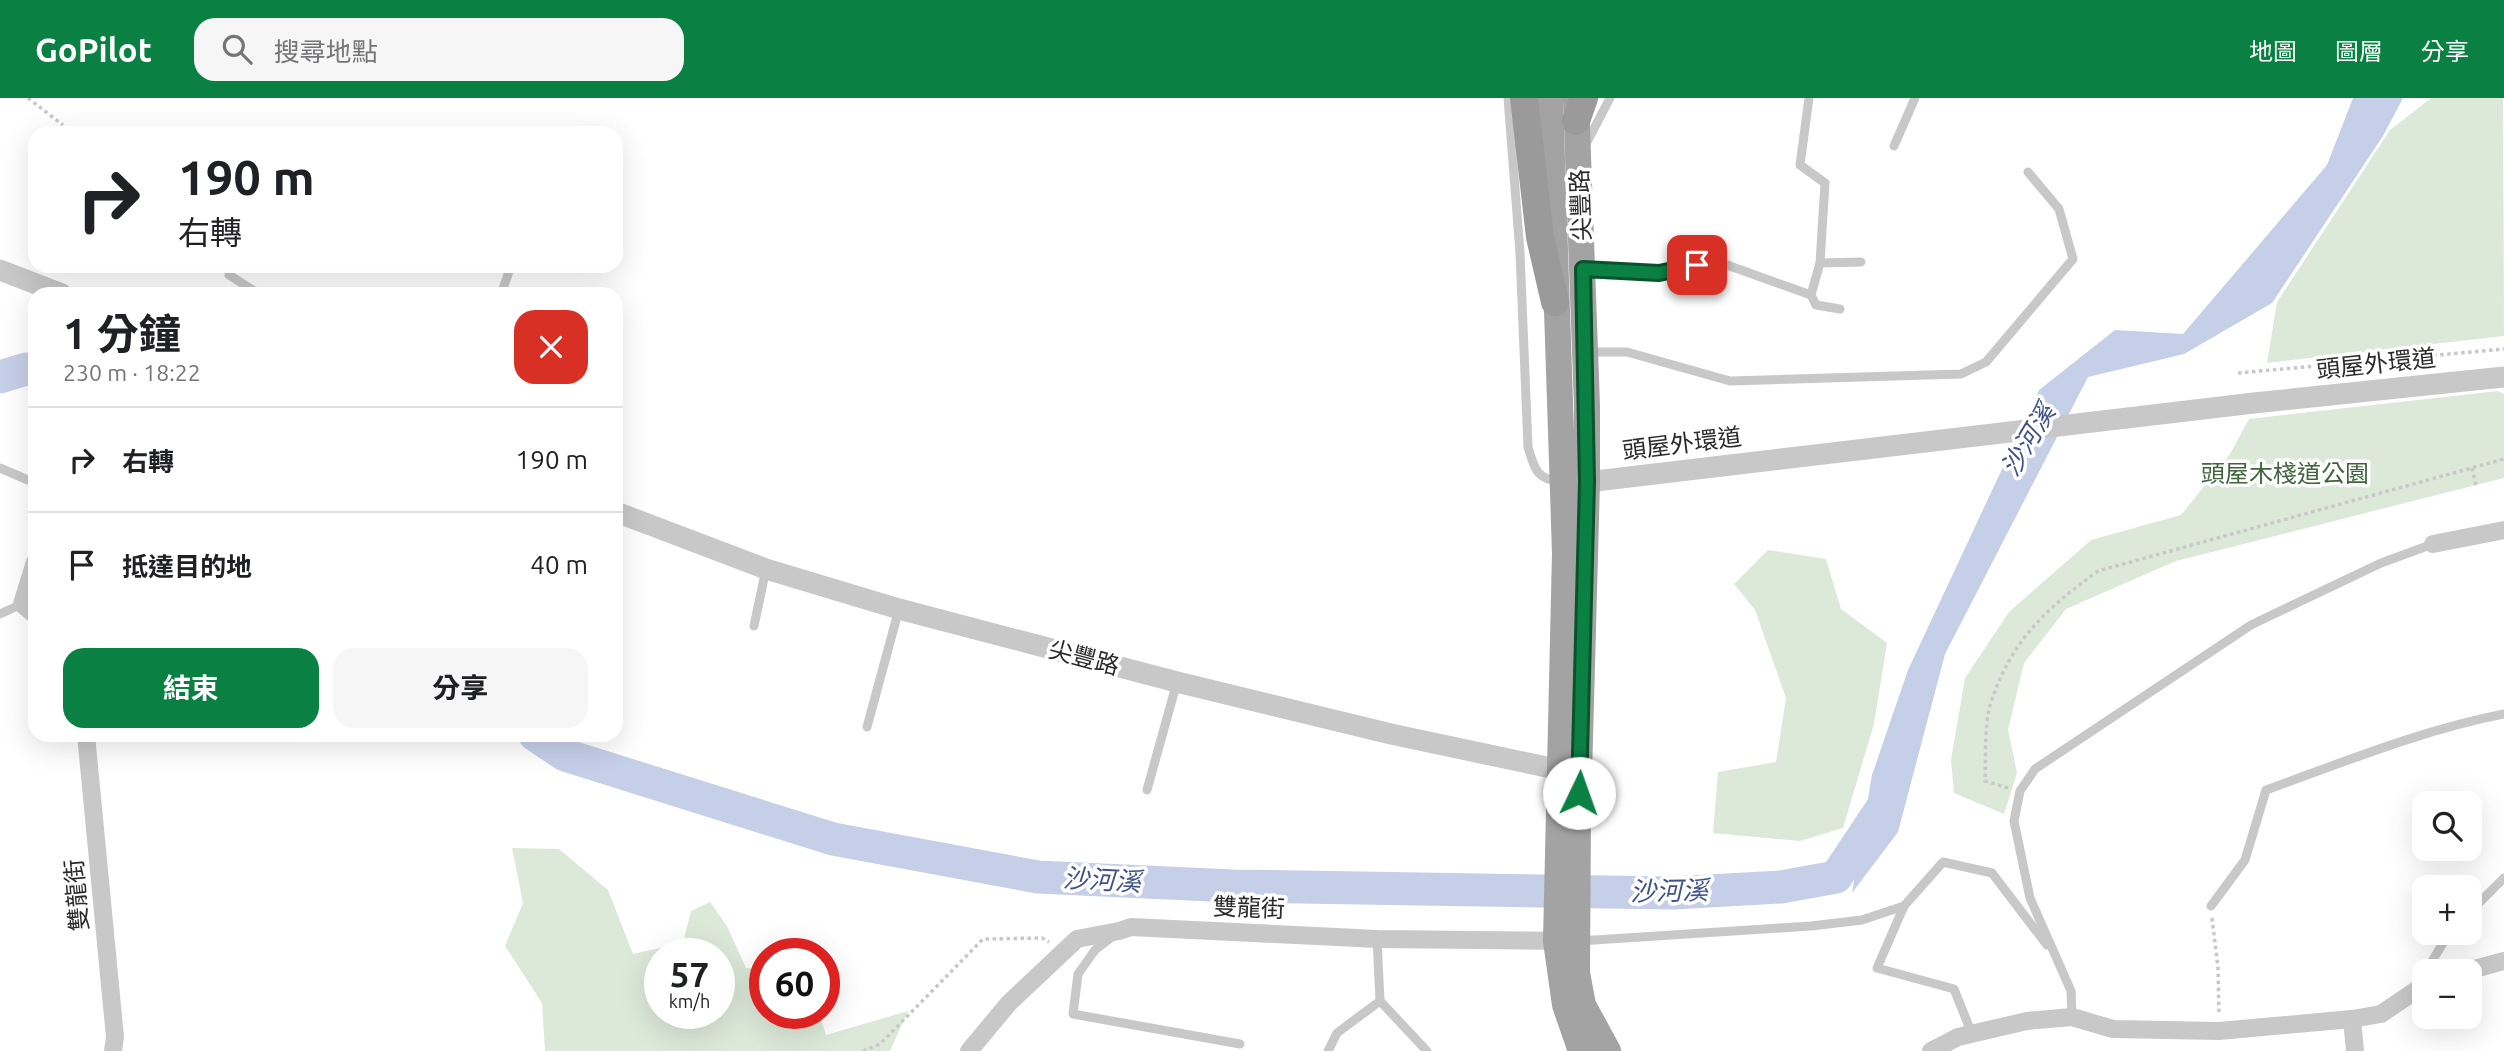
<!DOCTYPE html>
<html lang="zh-TW">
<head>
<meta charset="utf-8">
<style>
	:root { --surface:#fff; --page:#f6f6f6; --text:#202124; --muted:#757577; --line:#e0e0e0; --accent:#0b8043 }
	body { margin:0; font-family:Ubuntu,"Noto Sans TC",sans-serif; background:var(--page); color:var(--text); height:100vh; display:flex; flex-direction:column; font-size:26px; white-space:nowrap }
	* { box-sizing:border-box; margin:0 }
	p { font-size:23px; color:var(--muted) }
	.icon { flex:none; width:38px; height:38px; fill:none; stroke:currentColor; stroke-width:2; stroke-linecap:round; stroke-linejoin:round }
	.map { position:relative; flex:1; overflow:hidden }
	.sheet { position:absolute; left:28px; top:189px; width:595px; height:455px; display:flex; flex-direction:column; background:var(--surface); border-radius:21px; box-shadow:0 7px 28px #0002 }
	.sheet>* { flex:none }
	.top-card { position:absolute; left:28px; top:28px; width:595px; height:147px; border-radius:21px; box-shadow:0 7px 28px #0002; background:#fff; color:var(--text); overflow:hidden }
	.buttons { position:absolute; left:2412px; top:693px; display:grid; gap:14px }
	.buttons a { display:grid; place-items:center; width:70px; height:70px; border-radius:14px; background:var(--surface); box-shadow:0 7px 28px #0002; font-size:35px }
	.speed { position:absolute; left:644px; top:840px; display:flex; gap:14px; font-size:35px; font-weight:700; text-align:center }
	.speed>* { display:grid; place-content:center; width:91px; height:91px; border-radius:50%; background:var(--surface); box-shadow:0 7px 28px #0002; line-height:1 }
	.speed small { font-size:18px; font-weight:400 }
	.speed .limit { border:10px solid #d22; background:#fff; color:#111 }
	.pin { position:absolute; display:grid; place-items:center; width:60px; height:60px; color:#fff; margin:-30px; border-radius:14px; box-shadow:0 4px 10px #0006 }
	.me { position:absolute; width:77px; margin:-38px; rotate:3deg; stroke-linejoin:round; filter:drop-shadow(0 0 5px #0008) }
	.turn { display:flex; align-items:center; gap:24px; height:147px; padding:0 35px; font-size:32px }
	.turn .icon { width:91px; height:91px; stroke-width:2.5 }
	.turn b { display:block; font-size:49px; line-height:60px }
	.round { display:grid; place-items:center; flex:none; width:74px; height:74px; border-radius:21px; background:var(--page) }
	.head { display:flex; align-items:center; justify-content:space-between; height:119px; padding:0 35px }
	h1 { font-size:42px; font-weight:700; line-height:52px }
	.action { display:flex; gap:14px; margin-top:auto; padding:14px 35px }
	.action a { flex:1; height:80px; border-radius:21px; background:var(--accent); color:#fff; font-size:28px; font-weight:700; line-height:80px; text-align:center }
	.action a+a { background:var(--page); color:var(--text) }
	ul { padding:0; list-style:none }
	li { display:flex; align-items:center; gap:21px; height:105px; padding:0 35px; border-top:2px solid var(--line) }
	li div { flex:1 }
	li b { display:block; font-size:26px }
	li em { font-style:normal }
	header { display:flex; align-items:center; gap:42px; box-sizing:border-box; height:98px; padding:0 35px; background:var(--accent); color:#fff }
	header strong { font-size:33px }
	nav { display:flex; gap:38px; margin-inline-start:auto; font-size:24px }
	.search { width:490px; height:63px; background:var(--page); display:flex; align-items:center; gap:18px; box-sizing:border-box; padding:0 24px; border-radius:21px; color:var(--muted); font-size:26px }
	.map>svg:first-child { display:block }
</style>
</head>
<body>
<header>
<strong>GoPilot</strong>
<div class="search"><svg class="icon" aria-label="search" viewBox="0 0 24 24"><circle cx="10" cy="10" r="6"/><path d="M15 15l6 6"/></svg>搜尋地點</div>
<nav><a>地圖</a><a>圖層</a><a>分享</a></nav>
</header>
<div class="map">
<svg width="2504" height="953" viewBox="0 0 2504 953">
	<rect width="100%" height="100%" fill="#fff"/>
	<g fill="#dce9d9" fill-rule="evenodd">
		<polygon points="2431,0 2503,0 2504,238 2267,265 2277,204 2390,32"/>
		<polygon points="2498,293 2504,296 2504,380 2176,463 2066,511 2024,565 2008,632 2017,675 2004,716 1954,695 1951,662 1965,580 2009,514 2091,442 2181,417 2230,356 2249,321"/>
		<polygon points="1768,452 1826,461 1841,511 1887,545 1874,626 1843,730 1800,743 1713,735 1718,674 1776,664 1786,600 1755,512 1734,486"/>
		<path d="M512,750l47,1 49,41 25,64 50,-11 8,-32 19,-9 17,24 19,42 19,1v44h54l7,22 82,-24 -18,40h-345l-3,-48 -37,-57 18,-43zM660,856h59v59h-59z"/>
	</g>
	<polygon fill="#c6cfe8" points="2353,0 2403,0 2383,38 2272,205 2184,256 2088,279 1945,556 1898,734 1852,795 1872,677 1908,572 2039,292 2115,232 2183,236 2327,67"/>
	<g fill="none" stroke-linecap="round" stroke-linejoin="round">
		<g stroke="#c6cfe8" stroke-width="33">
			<polyline points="0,279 26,271 35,273"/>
			<polyline points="535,637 565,657 833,741 1038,779 1233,788 1673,795 1781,789 1836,779 1886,704"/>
		</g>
		<g stroke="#c8c8c8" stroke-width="3.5" stroke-dasharray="3.5 3.5" stroke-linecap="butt">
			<polyline points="28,0 63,27"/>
			<polyline points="2238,275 2504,251"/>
			<polyline points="2472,370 2476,387"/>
			<path d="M2008,690l-23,-7c1,-22 -1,-54 5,-75 19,-64 57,-98 108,-135l406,-112"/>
			<polyline points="2212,820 2218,870 2219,917"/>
			<polyline points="863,953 880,946 983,841 1042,840 1049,844"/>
		</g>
		<g stroke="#c8c8c8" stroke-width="9">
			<path d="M1508,0l12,155 8,194c6,21 9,34 34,34"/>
			<polyline points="1809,0 1800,67 1825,85 1820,165"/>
			<polyline points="1585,48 1610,0"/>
			<polyline points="1894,48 1915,0"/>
			<polyline points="1585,171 1659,175 1716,163 1811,197 1820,165 1861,164"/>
			<polyline points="229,177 259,196"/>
			<polyline points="501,196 511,168"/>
			<polyline points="1811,197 1816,207 1840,211"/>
			<polyline points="1589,254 1627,254 1730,283 1961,276 1986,264 2073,161 2059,111 2028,74"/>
			<polyline points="0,370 35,385"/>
			<polyline points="0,516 22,506"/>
			<polyline points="754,528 766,471"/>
			<polyline points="867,629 899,511"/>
			<polyline points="1147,692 1177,584"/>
			<polyline points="1904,808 1877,870 1954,891 1972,936"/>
			<path d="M2211,808l34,-46 21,-70c78,-28 156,-60 238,-76"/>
			<polyline points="2469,815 2504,780"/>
			<polyline points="1112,839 1095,852 1078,876 1073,916 1240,946"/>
			<polyline points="1377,841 1380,903 1427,953"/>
			<polyline points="1579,843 1811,828 1862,822 1904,808 1943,764 1992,775 2047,847"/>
			<polyline points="2429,873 2431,865 2449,835"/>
			<polyline points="2072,919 2071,893 2030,800 2014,723 2020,693 2035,671 2251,527 2381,465 2433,446"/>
			<polyline points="1328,953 1337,935 1380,903"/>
		</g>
		<g stroke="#c8c8c8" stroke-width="18">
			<polyline points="2433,446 2504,432"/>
			<polyline points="35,464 22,506 35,517"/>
			<polyline points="86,637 115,939 113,953"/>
			<polyline points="2467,873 2504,863"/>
			<polyline points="2352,921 2355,953"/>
			<polyline points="969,953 1009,905 1077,841 1119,833 1131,829 1377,841 1567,843"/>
			<polyline points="1931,953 1958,939 2027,923 2072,919 2113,931 2219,933 2352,921 2381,916 2424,887"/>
		</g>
		<g stroke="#c8c8c8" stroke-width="21">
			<polyline points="0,172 62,196"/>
			<polyline points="1574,383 1587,384 2254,305 2504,279"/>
			<polyline points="616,414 766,471 899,511 1177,584 1391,636 1575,675"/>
		</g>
		<g stroke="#a3a3a3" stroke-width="26">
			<polyline points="1550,0 1565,455 1556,843 1565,907 1581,953"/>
			<polyline points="1576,2 1587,308 1587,384 1578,715 1577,875 1583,907 1608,953"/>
		</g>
		<g stroke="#9a9a9a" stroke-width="28">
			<polyline points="1524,0 1540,139 1555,204"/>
			<polyline points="1576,23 1584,0"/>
		</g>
	</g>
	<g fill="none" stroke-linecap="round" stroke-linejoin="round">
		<g stroke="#07532c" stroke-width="18">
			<polyline id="route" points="1579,695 1587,384 1583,171 1659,175 1697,167"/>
		</g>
		<use href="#route" stroke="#0b8043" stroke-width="12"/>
	</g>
	<g text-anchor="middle" stroke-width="7" stroke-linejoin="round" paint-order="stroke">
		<g font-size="24" fill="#2b2b2b" stroke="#fff">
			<text transform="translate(1581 107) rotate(-92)" y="8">尖豐路</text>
			<text transform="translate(2376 266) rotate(-6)" y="8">頭屋外環道</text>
			<text transform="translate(1682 346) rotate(-7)" y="8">頭屋外環道</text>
			<text transform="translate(1084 560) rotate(15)" y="8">尖豐路</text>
			<text transform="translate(77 797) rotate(-95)" y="8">雙龍街</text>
			<text transform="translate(1249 810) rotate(2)" y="8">雙龍街</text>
		</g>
		<g font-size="24" fill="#41643c" stroke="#fff">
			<text x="2285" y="384">頭屋木棧道公園</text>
		</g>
		<g font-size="26" font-style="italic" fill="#3f5288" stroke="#fff">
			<text transform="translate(2028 342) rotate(-59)" y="9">沙河溪</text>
			<text transform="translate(1102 782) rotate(3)" y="9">沙河溪</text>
			<text transform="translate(1669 793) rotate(-1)" y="9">沙河溪</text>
		</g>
	</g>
</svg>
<div class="buttons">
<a><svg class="icon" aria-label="search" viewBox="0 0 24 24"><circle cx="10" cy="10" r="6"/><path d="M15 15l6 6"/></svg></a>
<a>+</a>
<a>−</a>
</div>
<div class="speed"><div>57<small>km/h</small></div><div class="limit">60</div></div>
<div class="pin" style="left:1697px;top:167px;background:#d93025"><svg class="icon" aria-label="arrive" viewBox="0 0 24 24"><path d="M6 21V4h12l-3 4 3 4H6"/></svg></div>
<svg class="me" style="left:1579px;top:695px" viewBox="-20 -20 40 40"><circle r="19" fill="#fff"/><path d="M0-13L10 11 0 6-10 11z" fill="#0b8043"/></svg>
<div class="top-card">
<div class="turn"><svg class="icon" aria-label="right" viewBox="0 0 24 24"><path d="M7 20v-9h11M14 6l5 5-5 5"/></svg><div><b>190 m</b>右轉</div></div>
</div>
<section class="sheet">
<div class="head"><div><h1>1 分鐘</h1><p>230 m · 18:22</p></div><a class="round" style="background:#d93025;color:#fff"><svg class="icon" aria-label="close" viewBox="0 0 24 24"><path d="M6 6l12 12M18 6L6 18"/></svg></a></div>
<ul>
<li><svg class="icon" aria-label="right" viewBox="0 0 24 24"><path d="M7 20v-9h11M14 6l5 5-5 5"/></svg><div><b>右轉</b></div><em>190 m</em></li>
<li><svg class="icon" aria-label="arrive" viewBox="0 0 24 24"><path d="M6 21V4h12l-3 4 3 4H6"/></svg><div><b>抵達目的地</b></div><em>40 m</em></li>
</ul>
<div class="action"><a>結束</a><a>分享</a></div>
</section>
</div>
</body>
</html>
